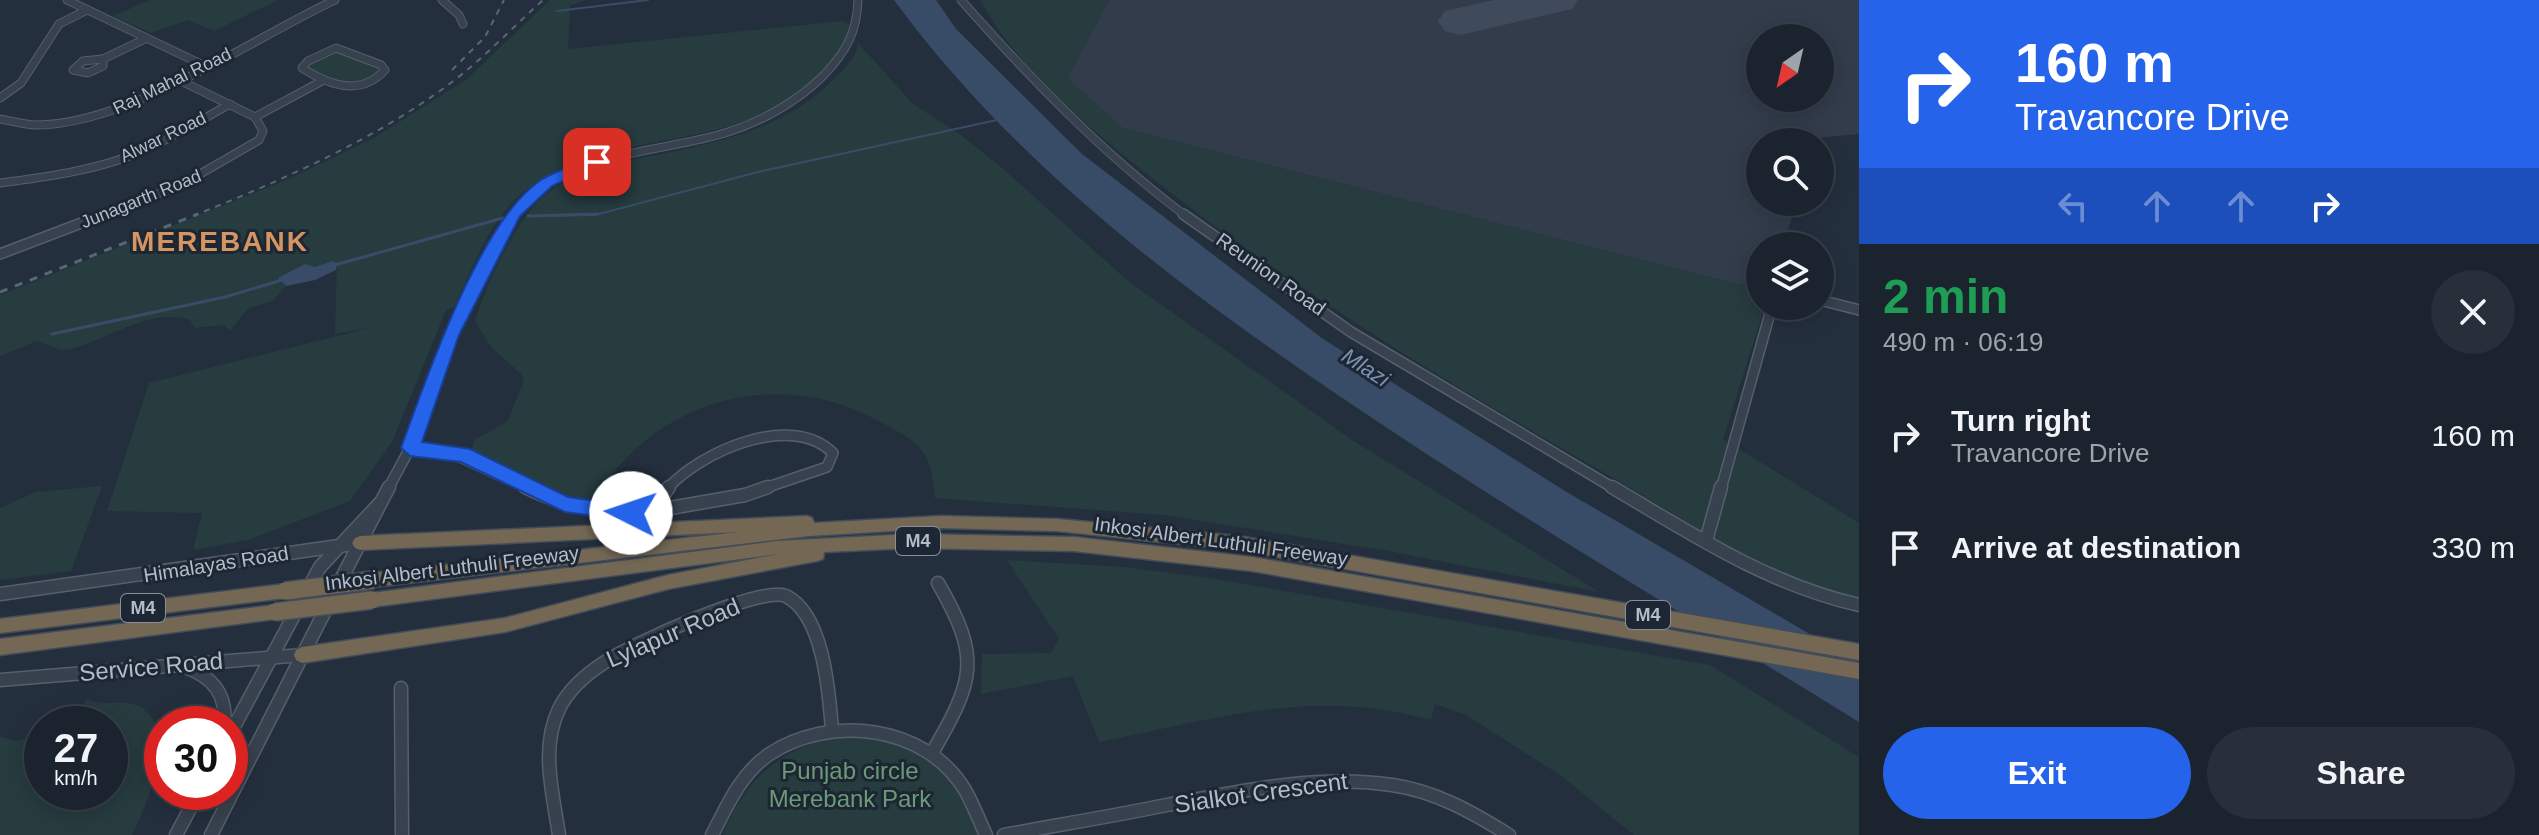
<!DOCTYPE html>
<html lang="en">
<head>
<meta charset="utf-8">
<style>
	:root { --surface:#1b232e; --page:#282f3a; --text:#f1f3f6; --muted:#a0a4aa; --line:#39404a; --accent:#2563eb }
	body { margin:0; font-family:Helvetica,sans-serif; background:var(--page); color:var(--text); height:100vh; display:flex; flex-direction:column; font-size:30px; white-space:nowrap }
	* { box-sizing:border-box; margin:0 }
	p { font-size:26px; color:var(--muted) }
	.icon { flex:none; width:44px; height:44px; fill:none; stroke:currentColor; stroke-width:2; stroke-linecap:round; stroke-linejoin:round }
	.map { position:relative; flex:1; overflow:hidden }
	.sheet { display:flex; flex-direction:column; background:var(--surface); width:680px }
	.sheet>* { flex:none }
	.banner { background:#2563eb; color:#fff; overflow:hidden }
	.needle { width:52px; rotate:214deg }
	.buttons { position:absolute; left:1746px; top:24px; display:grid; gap:16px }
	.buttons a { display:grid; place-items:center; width:88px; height:88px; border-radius:50%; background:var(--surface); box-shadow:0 4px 20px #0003,0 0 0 2px var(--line); font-size:40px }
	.speed { position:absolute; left:24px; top:706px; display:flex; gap:16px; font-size:40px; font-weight:700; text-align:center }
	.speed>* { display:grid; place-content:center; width:104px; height:104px; border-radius:50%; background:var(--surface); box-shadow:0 4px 20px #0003,0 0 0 2px var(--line); line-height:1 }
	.speed small { font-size:20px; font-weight:400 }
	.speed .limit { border:12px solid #d22; background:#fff; color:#111 }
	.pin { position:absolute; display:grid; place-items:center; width:68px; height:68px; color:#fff; margin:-34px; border-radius:16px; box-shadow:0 4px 12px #0006 }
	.me { position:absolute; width:88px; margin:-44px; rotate:274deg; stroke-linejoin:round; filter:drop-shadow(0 0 6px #0008) }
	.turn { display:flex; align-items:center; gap:28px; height:168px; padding:0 24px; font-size:36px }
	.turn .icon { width:104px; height:104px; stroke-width:2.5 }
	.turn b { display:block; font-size:56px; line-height:68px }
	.lanes { display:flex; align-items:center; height:76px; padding:0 24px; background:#0003; justify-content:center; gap:40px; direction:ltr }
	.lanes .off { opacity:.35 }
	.round { display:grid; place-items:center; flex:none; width:84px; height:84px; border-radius:42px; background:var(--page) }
	.summary { display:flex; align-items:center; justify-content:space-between; height:136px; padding:0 24px }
	h1 { font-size:48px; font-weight:800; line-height:60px; color:#1e9e55 }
	.button { display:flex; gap:16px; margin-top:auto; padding:16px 24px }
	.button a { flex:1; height:92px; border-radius:48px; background:var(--accent); color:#fff; font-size:32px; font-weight:800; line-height:92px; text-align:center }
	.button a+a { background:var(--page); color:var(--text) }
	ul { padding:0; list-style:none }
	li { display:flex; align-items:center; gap:24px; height:112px; padding:0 24px }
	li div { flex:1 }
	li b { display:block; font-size:30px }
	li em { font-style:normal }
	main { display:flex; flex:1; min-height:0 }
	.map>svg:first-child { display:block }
</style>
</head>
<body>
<main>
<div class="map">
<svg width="1859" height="835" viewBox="0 0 1859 835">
	<rect width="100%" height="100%" fill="#242f3e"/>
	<path fill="#323c4b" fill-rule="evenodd" d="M1109,0h750v134l-42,4 -2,4h-55v60h37l-14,44h-23v44l-638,-162 -55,-50zM1760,38h60v60h-60z"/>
	<g fill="#263c3f">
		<polygon points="150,0 278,0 214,31 188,20 151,33 113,16"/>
		<path d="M550,0h35l-15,6 -2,43 275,-28 9,5c-69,149 -237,83 -335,172 -30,27 -46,75 -64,110l-7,2 -54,132 -42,59 -102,39 -55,10 9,-37 -95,-2 42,-128 225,-56 -39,7 2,-71 -5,-2 -52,20 6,5 -14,15 -25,8 -17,22 -6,-6 -29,3 -5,-8c-39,-13 -82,19 -119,29l-10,1 -24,-9 -37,15v-61l291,-117 83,-40 93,-59z"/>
		<path d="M980,0h129l-42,78 56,50 637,162v16h5l-42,133 136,84v75c-88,-14 -162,-72 -237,-115 -161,-92 -321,-187 -466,-302 -66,-52 -134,-107 -176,-181z"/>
		<path d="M858,43l55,61 45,29 43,34 127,114 224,159 247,152 -211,-41 -224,-36 -229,-17c-3,-48 -15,-55 -56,-77 -103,-57 -229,-20 -286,82l-42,-13 -79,-41 2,-9 33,-18 17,-41 -3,-7 -29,-26 -17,-26c11,-38 43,-108 75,-131 27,-20 59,-26 91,-33 71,-14 141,-26 194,-80 9,-9 23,-22 23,-35z"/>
		<polygon points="336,50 377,65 380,74 351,87 306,69 307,64"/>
		<polygon points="102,486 71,571 0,580 0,508 36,492"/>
		<path d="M1007,560l116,7 86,11 501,87 149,92v78h-225l-74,-60 -94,-60 -31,-11 -4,16c-120,-33 -214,-1 -332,22l-26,-66 -92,18 1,-40 69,-1 8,-14z"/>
		<path d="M88,699c16,9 38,-2 54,9 38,25 4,97 -10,127h-132v-98l16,4 26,-6v57h68v-68h-47z"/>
		<path d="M847,735c67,6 113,30 131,100h-255c21,-57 64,-92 124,-100z"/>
	</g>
	<g fill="#394c67">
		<path d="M894,0h42l20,29 126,125 241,185 242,152 294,172v59c-175,-108 -352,-212 -521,-327 -165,-112 -325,-233 -444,-395z"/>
		<polygon points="332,261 337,263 336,270 315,280 286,286 278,278 305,264 315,267"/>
	</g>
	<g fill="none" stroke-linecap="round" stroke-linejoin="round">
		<g stroke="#394c67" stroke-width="2">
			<polyline points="557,11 648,0"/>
			<polyline points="528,216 595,215 758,172 997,120"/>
		</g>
		<g stroke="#394c67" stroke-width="3">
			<polyline points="528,216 598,214"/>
			<polyline points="335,265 503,218"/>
			<polyline points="52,334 225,297 282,280"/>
		</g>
		<polygon fill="#3f4a5a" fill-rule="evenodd" points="1494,0 1578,0 1572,9 1461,35 1445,31 1438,21 1445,11"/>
		<g stroke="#565f6c" stroke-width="9">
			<g id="minor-far2">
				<polyline points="67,0 203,65"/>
				<polyline points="442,0 459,15 463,24"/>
				<path d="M961,0c69,78 141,153 225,216"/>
				<path d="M336,48l45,17 4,5c-25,27 -56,15 -83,-2l6,-7z"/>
				<polygon points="103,59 103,66 88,73 73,70 83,61"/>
				<polyline points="103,59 147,38"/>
				<polyline points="0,98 21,83 59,24 87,10"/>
				<polyline points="255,117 322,81"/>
				<path d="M0,119c12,2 25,6 36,6 93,0 215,-86 299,-125"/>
				<path d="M0,183c46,-6 92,-12 135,-29 33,-13 64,-33 95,-50"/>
				<polyline points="99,216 181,185 259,140 263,131 255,117 177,79"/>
				<path d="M514,216c33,-61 150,-64 211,-83 36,-11 72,-31 99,-58 22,-23 33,-43 34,-75"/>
			</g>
		</g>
		<g stroke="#565f6c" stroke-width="12">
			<g id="minor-far1">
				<polyline points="1183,214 1351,332 1615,489"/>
				<polyline points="0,254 105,214"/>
				<polyline points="1820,300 1859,310"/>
				<polyline points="410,448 454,454 530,489"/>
				<polyline points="388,489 410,448 457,321 515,214"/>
				<path d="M667,489c33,-37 124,-78 166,-36l-6,14 -65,22"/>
				<polyline points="1721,489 1772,306"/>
			</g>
		</g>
		<g stroke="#565f6c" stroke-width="15">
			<g id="minor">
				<path d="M525,487c43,21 81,28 128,24"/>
				<path d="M1612,487c80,47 155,97 247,118"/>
				<polyline points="653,511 669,487"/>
				<polyline points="653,511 745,495 768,487"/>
				<polyline points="1706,541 1721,487"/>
				<polyline points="337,587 389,487"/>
				<polyline points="0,594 360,543"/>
				<path d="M185,667c28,10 42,27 39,57"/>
				<polyline points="0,680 302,655"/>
				<polyline points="401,688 402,835"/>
				<polyline points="230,734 320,567 380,503"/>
				<path d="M932,753c42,-73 50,-94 6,-170"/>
				<polyline points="176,835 199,792"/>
				<polyline points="211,835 328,605"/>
				<path d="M559,835c-6,-41 -19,-87 0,-126 9,-19 29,-36 46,-47 26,-17 156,-77 181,-66 38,19 43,97 46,134"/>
				<path d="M712,835c15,-29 28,-60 56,-80 61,-41 157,-31 197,35 8,14 14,30 21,45"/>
				<path d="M1004,835c54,-10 109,-19 163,-30 73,-14 150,-31 225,-20 43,6 80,27 117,50"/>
			</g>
		</g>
		<g stroke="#434c59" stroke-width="3">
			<g id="highway">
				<polygon points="807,516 812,518 814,523 941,516 1057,519 1238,536 1859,644 1859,660 1238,550 1057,531 941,528 809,536 373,587 367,585 365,580 367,575 373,573 739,532 360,550 355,548 352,543 355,538 360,536"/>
				<polygon points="912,534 1074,537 1252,557 1859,663 1859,679 1252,571 1074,551 912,548 824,552 823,559 817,561 668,589 505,632 302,663 296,660 294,655 296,650 302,647 505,618 668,575 779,554 372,607 366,605 364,600 366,595 372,593 777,541"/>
				<polygon points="285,584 291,586 293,591 291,596 285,598 0,633 0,619"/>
				<polygon points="275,605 281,607 283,612 281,617 275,619 0,655 0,639"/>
			</g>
		</g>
		<use href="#minor-far2" stroke="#38414e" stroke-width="7"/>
		<use href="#minor-far1" stroke="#38414e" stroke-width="9"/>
		<use href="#minor" stroke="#38414e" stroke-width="12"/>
		<use href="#highway" fill="#746855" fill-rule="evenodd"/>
		<g stroke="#5a6575" stroke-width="2" stroke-dasharray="6 6" stroke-linecap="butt">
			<polyline points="452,70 485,37 504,0"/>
			<path d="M193,216c89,-36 182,-76 259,-134 33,-25 61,-55 91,-82"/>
		</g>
		<polyline stroke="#5a6575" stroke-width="3" stroke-dasharray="8 8" stroke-linecap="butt" points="0,292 198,214"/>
		<g stroke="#434c59" stroke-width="20" stroke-linecap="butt">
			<g id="highway-bridge">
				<polyline points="285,591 373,580"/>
				<polyline points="275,612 372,600"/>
			</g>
		</g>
		<use href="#highway-bridge" stroke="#746855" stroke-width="17"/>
	</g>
	<path fill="#2563eb" stroke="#184099" stroke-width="2" d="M592,159l12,3 -52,24 -32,30 -61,119 -37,107 48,7 98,48 70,10 2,6 -9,8 -66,-9 -104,-50 -51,-6 -9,-8c25,-69 79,-228 140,-268 14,-9 34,-15 51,-21z"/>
	<g text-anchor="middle" stroke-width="6" stroke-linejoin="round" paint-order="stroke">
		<g font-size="18" fill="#b4bcc9" stroke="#1d2633">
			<text transform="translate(172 81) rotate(-26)" y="6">Raj Mahal Road</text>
			<text transform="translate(163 137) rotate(-26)" y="6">Alwar Road</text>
			<text transform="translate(141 199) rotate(-22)" y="6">Junagarth Road</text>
		</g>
		<g fill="#1d2633" stroke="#878f9c" stroke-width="2">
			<rect x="896" y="527" width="44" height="28" rx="6"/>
			<rect x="121" y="594" width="44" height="28" rx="6"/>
			<rect x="1626" y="601" width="44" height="28" rx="6"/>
		</g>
		<g font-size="18" font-weight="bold" fill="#b4bcc9">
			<text x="918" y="547">M4</text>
			<text x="143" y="614">M4</text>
			<text x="1648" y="621">M4</text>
		</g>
		<g font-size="20" fill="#b4bcc9" stroke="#1d2633">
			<text transform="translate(1271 274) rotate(35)" y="7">Reunion Road</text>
			<text transform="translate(1221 541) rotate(8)" y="7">Inkosi Albert Luthuli Freeway</text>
			<text transform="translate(216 564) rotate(-9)" y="7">Himalayas Road</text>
			<text transform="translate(452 568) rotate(-7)" y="7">Inkosi Albert Luthuli Freeway</text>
		</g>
		<g font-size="22" font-style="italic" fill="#7c92b1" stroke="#1d2633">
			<text transform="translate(1366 367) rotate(33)" y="8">Mlazi</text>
		</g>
		<g font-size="24" fill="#b4bcc9" stroke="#1d2633">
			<text transform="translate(673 633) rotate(-23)" y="8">Lylapur Road</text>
			<text transform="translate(151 667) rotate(-5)" y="8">Service Road</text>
			<text transform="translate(1261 793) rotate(-8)" y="8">Sialkot Crescent</text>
		</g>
		<g font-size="24" fill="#6b9a76" stroke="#1d2633">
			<text x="850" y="779">Punjab circle<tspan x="850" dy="28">Merebank Park</tspan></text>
		</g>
		<g font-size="28" font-weight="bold" letter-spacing="2" fill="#d59563" stroke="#1d2633">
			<text x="220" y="251">MEREBANK</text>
		</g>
	</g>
</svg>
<div class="buttons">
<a><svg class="needle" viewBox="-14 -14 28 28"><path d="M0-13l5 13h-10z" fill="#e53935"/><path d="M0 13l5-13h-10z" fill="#a0a4aa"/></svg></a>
<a><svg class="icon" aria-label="search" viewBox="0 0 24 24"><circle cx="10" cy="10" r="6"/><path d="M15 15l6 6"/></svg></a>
<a><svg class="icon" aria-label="layers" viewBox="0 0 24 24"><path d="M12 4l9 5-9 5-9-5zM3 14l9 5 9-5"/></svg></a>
</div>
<div class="speed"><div>27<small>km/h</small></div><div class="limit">30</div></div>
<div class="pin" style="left:597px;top:162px;background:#d93025"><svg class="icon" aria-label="arrive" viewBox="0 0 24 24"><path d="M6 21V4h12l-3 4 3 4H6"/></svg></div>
<svg class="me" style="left:631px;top:513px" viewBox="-20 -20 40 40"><circle r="19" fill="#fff"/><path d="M0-13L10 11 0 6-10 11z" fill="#2563eb"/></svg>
</div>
<section class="sheet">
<div class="banner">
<div class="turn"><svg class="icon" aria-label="right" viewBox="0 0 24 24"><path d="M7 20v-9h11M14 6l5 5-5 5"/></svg><div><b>160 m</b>Travancore Drive</div></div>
<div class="lanes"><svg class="icon off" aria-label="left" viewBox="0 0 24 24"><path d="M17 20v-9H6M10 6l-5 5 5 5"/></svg><svg class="icon off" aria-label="ahead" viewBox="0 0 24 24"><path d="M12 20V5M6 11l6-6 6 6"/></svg><svg class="icon off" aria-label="ahead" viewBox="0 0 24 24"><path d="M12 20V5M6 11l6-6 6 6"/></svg><svg class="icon" aria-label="right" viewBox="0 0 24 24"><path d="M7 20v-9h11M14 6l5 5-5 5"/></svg></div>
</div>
<div class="summary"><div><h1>2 min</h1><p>490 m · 06:19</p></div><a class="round"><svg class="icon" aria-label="close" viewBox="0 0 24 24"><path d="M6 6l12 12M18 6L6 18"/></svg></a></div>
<ul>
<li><svg class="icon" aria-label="right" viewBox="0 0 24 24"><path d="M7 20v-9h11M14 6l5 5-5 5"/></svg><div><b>Turn right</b><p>Travancore Drive</p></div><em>160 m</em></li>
<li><svg class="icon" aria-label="arrive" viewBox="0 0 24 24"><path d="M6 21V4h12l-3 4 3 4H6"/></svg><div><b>Arrive at destination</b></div><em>330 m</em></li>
</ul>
<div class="button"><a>Exit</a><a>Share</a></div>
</section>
</main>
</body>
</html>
